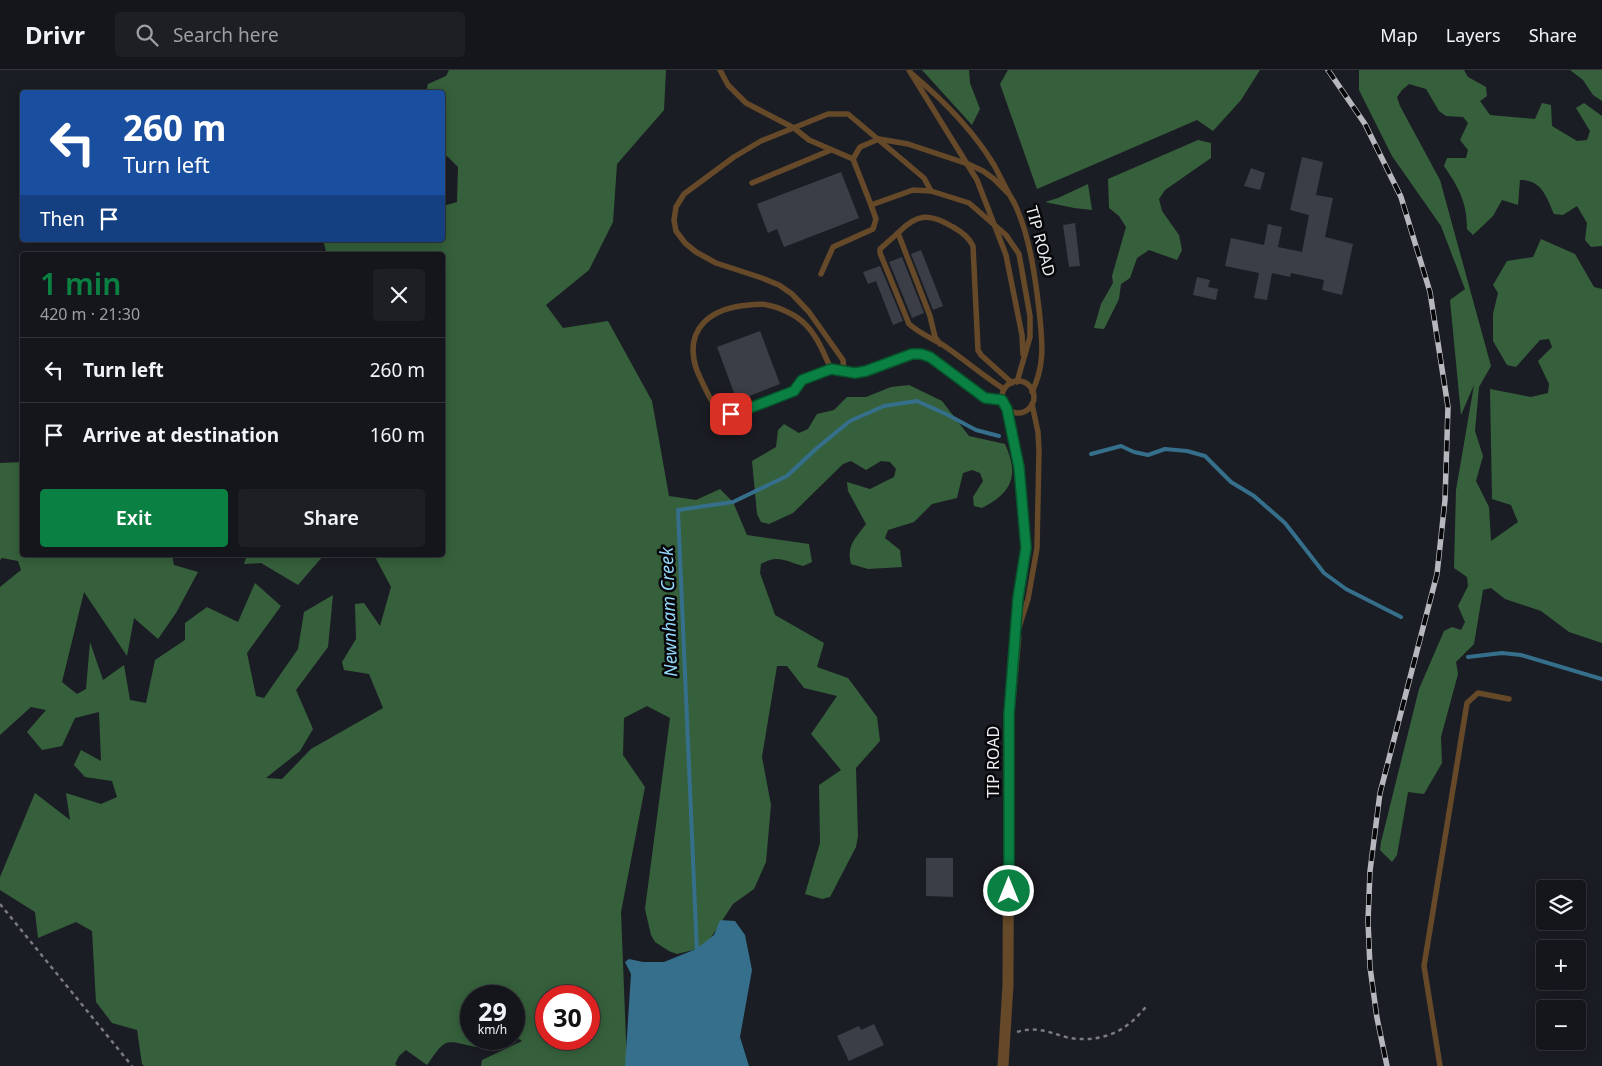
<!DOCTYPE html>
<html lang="en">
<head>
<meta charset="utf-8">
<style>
	:root { --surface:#14161b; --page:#1d1f24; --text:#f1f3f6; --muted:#9d9fa3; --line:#33353a; --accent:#0b8043 }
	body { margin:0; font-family:"Noto Sans",sans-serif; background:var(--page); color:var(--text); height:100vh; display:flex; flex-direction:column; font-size:19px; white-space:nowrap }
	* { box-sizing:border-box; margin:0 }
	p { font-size:16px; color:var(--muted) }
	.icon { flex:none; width:28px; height:28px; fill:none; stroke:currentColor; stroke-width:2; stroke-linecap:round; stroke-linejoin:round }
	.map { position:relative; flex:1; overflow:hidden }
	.side { position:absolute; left:20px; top:182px; width:425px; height:305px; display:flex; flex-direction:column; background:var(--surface); border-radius:5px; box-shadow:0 2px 12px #0003,0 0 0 1px var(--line) }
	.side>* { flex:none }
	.guide { position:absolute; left:20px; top:20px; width:425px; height:152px; border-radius:5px; box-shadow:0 2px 12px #0003,0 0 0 1px var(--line); background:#1a4fa0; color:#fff; overflow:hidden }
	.buttons { position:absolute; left:1536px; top:810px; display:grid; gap:10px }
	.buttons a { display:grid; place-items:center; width:50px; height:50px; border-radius:5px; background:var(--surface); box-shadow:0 2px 12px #0003,0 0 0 1px var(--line); font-size:25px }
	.speed { position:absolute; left:460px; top:915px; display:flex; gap:10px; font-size:25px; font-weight:700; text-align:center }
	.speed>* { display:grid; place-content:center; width:65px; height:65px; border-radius:50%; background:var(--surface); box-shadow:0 2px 12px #0003,0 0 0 1px var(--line); line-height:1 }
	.speed small { font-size:12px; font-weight:400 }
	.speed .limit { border:8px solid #d22; background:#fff; color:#111 }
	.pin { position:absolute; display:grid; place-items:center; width:42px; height:42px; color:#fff; margin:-21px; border-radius:10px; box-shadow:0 2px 8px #0006 }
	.me { position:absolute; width:55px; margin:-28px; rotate:0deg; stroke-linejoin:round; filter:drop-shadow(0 0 4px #0008) }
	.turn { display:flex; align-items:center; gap:18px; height:105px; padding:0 20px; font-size:22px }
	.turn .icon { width:65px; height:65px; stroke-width:2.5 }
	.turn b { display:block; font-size:35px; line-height:42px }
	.then { display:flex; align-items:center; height:48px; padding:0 20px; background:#0003; gap:10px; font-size:19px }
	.round { display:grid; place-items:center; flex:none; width:52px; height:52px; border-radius:5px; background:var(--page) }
	.headline { display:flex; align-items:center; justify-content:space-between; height:85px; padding:0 20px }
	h1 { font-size:30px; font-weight:600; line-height:38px; color:var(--accent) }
	.cta { display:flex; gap:10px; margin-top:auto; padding:10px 20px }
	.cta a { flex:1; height:58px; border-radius:5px; background:var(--accent); color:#fff; font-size:20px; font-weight:600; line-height:58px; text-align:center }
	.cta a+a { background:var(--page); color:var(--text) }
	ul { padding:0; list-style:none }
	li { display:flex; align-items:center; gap:15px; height:65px; padding:0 20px; border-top:1px solid var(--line) }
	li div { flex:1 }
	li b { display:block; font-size:19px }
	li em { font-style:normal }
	header { display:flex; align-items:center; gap:30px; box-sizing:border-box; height:70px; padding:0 25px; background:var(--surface); border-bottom:1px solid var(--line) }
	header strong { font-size:24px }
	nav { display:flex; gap:28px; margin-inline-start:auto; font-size:18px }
	.search { width:350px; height:45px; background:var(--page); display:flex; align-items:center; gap:12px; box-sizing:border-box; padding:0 18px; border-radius:5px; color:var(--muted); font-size:19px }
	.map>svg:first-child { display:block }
</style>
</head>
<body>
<header>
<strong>Drivr</strong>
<div class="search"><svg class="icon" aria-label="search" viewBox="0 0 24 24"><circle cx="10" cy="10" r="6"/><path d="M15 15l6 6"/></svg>Search here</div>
<nav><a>Map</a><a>Layers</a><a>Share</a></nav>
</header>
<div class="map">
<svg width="1602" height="996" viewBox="0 0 1602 996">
	<rect width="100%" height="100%" fill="#1b1d24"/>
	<g fill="#36603b" fill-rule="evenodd">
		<path d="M449,0h217l-2,40 -47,54 -4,58 -24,48 -43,35 17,23 45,-7 44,80 17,95 27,4 24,-11 13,13 14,33 62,9 3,18 -9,4c-17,-5 -26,-12 -42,-2l-1,9 15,42 49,28 -7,24 31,11 29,39 3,24 -24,27 2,68 -2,11 -26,50 -8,2 -17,-5 15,-51 -1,-58 22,-15 -30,-36 26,-38 -33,-8 -17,-22h-10l-15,91 9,48 -5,57 -12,27 -21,15 -23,35 -13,10 -20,5 -8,-3 -14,-9 -4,-7 -6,-26 25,-191 -23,-12 -23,12 -1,37 22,32 -24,125 6,154h-146l1,-6 40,-19 -8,-5v-40h-43v43h22l-17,8c-33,-7 -29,-10 -49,18l-21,-15 -7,6 -4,8 2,2h-253l-2,-2 -5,-34 -25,-7 -16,-21 -4,-71 -16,-9 -38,16 -3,-26 -35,-22v-13l35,-84 35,27 -4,-27 35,11 16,-7 -5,-16 -27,-4 -11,-12 7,-15 20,11 -2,-49 -24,6 -13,28 -20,4 -15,-18 19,-22 -15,-3 -31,28v-148l21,-17 -3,-9 -16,-3 -2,2v-97l22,-1v93h150l2,10 24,7 -22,41 -18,26 -24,-21 -7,38 -43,-64 -22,90 15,12 9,-5 4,-47 13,38 21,-15 6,35 16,3 9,-43 30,-20v-17l22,-16 31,15 17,-39 26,23 -34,47 9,43 8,2 34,-49 6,-37 29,-17 -5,52 -32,43 17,39 -13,22 -34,27 16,1 29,-30 72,-41 -14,-34 -25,-4 -2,-8 14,-23 -1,-35 9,-1 16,23 11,-39 -17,-32h68v-300h-115l-4,-15h119l1,-34 14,-4 1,-35 -11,-11 -4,2 -1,-66h-16l2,-8 18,-8zM546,926h43v43h-43z"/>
		<polygon points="922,0 969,0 970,13 980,39 972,55"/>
		<polygon points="1008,0 1260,0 1241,30 1213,61 1197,50 1037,119 1000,14"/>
		<path d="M1359,0h105l4,7 18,10 1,9 -7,5 10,14 45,4 7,-16 9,2 1,21 25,15 10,-1 3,-9 -14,-23 8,-5 18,13v130l-11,1 -6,-7 2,-17 -10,-17 -14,9 -9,-1c-8,-18 -12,-34 -34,-34l-2,25 -16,-5 -9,16 -20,19 -6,-6c0,-27 -8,-41 -23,-63l3,-8h19l2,-8 -8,-10 8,-17 -5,-6 -17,-1 -7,-5 -13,-22 -17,-5 -7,6 -5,7 3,9 40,74 51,186 -12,21 -4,44 8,25 -7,25 13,26 2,34 27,-19 -7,-17 -19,-6 -2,-110 41,8 17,-4 1,-9 -11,-23 14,-14 -3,-8 -9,1 -24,27 -9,-2 -14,-24v-27l5,-21 -5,-8 14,-24 26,-4 8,-18 34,15 19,33 8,2v354l-33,-11 -28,-21 -36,-12 -14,-11 -8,2 -9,54 -18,18 2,12 -17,63 1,26 -18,31 -16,-2 -11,63 -5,7 -12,-12 1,-8 38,-153 25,-58 8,-4 9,3 4,-8 -7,-16 10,-20 -1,-9 -13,-9 2,-78 18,-105 -13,30 -11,-115 15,-11 -24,-63 -49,-70 -33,-66z"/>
		<polygon points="1570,0 1602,0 1602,31 1593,25 1583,10"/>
		<polygon points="1198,70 1211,73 1211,88 1165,120 1159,129 1162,141 1179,165 1182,180 1177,190 1149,180 1137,188 1130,208 1121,214 1119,229 1104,259 1094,258 1101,234 1113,213 1112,206 1126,157 1119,146 1109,138 1108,109"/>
		<polygon points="1088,114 1092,140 1074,138 1045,132 1058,128"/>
		<path d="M909,315l33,16 27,35 36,8c14,31 8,48 -23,64l-8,-2 -1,-9 10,-16 -3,-8 -8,-3 -9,3 -6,25 -25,6 -18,18 -26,8 -3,8 15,12 2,17 -34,2 -17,-5c-5,-19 5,-26 15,-40l-18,-33 -1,-9 23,7 24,-12 2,-8 -6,-7 -9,-1 -15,9 -15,-9 -8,3 -50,49 -24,11 -8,-2 -4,-8 -5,-53 24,-14 2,-17 6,-6 15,9 9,-4 9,-15 17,-4 13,-13h19l25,-10z"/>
		<polygon points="247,485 324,485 298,515 261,493 244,494"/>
	</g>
	<polygon fill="#356f8b" points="720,850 735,851 745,865 752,900 740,967 749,996 625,996 631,904 625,892 629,889 643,892 664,892 696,879 714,865"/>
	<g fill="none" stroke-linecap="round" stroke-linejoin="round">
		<g stroke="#356f8b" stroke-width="4">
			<polyline points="1091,384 1121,376 1134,382 1148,385 1165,379 1187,381 1205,386 1231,412 1254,426 1285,453 1324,503 1346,519 1401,547"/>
			<polyline points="1468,587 1502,583 1521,585 1602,609"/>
			<polyline points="697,883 678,440 733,432 787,406 817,378 850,351 884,336 917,331 946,344 976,360 999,366"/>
		</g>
	</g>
	<g fill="#3b3e46">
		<polygon points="1302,87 1323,92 1316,125 1333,128 1325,167 1353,174 1342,225 1322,220 1324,210 1291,203 1290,207 1272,203 1267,230 1254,228 1259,203 1225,196 1231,168 1264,175 1268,154 1282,157 1278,177 1302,182 1309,145 1290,140"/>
		<polygon points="1251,98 1265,103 1260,120 1244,116"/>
		<polygon points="841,102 859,148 784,177 777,159 768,163 757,134"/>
		<polygon points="1075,153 1080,196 1069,197 1063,155"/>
		<polygon points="921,180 943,236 933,240 911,184"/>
		<polygon points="902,187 924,243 912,248 889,192"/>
		<polygon points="880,196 903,251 893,255 876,211 868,214 863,202"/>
		<polygon points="1197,207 1210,210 1208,217 1218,219 1216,230 1193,225"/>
		<polygon points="760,261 780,314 737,331 717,277"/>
		<polygon points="926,788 953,788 953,827 926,826"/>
		<polygon points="874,954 884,975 849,991 837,966 859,956 861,960"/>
	</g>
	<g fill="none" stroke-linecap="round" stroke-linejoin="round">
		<g stroke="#797b81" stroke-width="2.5" stroke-dasharray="4 4" stroke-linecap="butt">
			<polyline points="0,834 132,996"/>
			<path d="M1017,962c19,-6 31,0 49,5 20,5 44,1 60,-11 8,-5 15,-14 22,-21"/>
		</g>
		<g stroke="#654929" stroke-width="5.5">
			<polyline points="720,0 728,15 746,33 794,58 809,70 853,89"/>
			<polyline points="909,0 977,110 1006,185 1022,265 1023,284"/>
			<path d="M912,4c31,26 61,56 82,91 5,9 9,18 14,27 3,6 7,11 9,17 13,30 18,67 22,100 3,31 7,54 -7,83"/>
			<polyline points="752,113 831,80"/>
			<polyline points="1008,123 994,109 983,101 968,94 908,74 879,69 860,77 853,89 871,135 913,120 931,121 969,133 1006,165 1019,184 1030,246 1030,267 1017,312"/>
			<path d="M898,163l-18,16v4l29,71c10,9 22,14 34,21 21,14 40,31 61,44"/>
			<polyline points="821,204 833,177 873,159 876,149 871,135"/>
			<path d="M940,274l-5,-7 -5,-21 -32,-83c19,-20 32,-20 55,-6 9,5 16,10 20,19l5,104 3,5 31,28"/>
			<path d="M831,299c-7,-15 -14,-34 -27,-46 -8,-8 -25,-16 -37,-18 -5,-2 -13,0 -18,0 -38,3 -65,23 -53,63 3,8 7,16 11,24 15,32 28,22 56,11 8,-3 25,-7 31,-13 4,-3 5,-9 9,-11 7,-4 21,-10 29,-10 11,0 21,5 33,2 22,-4 42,-22 65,-14l55,40 17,3"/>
			<polyline points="844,301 843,290 809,242 792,224 779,215 762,208 716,193 696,182 685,173 676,161 674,150 676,137 684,124 734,87 761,71 828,44 848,44 924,108 931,121"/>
			<circle cx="1018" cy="327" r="16"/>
			<polyline points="1007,339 1019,397 1025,458 1026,477 1018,528 1016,558"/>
			<polyline points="1016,567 1028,529 1037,478 1039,381 1038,362 1032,334"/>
			<polyline points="1440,996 1424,896 1467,633 1478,623 1509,629"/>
		</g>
		<polyline stroke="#654929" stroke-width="11" points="1003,996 1008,915 1009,644 1016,567"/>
		<g stroke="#b6b8bd" stroke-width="5.5">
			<polyline id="rail" points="1328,0 1365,54 1401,127 1430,222 1448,337 1445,430 1437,504 1380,723 1370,801 1368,851 1370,897 1377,948 1387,996"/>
		</g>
		<use href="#rail" stroke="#07070a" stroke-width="4" stroke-dasharray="11" stroke-linecap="butt"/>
	</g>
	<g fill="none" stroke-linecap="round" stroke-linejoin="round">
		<g stroke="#07532c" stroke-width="12">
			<polyline id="route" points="731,344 742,341 794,321 802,310 831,299 855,303 866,301 912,284 921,284 930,287 985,328 1002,330 1007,339 1019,397 1026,478 1018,528 1009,644 1009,821"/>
		</g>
		<use href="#route" stroke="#0b8043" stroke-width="9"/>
	</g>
	<g text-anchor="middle" stroke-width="5" stroke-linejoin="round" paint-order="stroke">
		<g font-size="16" fill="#ebedf2" stroke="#07070a">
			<text transform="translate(1041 171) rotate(75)" y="6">TIP ROAD</text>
			<text transform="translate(993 692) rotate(-90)" y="6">TIP ROAD</text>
		</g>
		<g font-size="18" font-style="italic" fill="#95d8fc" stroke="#07070a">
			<text transform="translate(669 542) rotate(-92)" y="6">Newnham Creek</text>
		</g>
	</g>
</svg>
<div class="buttons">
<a><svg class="icon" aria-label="layers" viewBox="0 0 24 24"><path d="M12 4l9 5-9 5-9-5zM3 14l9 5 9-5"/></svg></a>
<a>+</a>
<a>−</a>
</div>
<div class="speed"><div>29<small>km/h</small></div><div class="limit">30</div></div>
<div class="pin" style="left:731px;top:344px;background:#d93025"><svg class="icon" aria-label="arrive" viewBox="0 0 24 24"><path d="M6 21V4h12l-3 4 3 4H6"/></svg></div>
<svg class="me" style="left:1009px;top:821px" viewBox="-20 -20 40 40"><circle r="17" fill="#0b8043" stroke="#fff" stroke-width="3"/><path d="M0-11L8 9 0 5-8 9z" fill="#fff"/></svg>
<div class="guide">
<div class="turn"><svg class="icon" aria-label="left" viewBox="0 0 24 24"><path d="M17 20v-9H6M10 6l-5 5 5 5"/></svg><div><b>260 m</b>Turn left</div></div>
<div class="then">Then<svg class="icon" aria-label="arrive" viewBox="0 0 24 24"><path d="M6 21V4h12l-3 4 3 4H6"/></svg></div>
</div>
<section class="side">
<div class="headline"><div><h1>1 min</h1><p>420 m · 21:30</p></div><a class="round"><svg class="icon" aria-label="close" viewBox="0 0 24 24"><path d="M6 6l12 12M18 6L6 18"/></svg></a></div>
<ul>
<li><svg class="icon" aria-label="left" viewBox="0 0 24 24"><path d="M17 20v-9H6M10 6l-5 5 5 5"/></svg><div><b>Turn left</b></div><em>260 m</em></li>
<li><svg class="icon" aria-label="arrive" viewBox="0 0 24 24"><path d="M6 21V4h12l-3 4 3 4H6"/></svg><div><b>Arrive at destination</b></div><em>160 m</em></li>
</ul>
<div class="cta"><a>Exit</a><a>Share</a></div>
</section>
</div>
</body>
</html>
